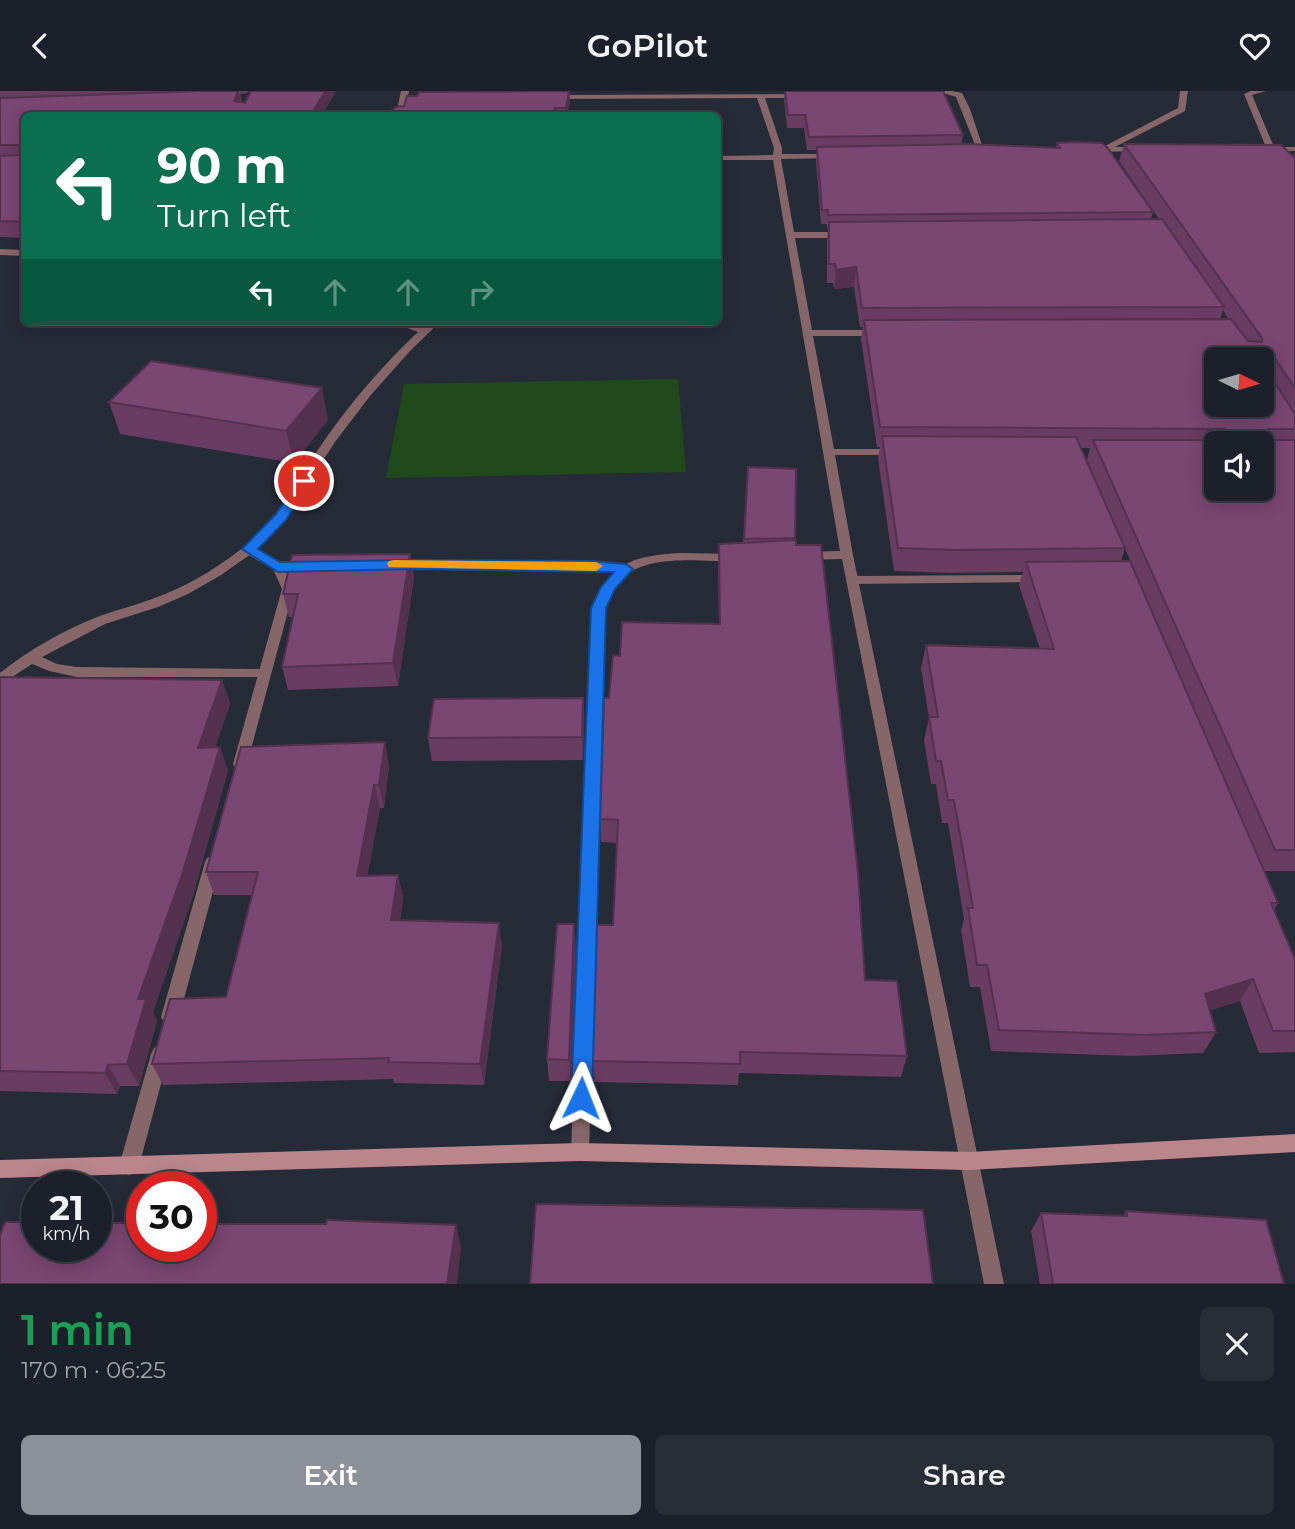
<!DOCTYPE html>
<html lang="en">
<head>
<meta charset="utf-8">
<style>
	:root { --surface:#1c202a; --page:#292d36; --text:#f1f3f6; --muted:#a0a3a8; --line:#3a3e47; --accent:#8c9099 }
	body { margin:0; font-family:Montserrat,sans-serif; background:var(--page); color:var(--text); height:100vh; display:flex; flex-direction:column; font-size:26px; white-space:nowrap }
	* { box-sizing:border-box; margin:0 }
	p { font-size:23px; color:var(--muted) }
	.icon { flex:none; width:38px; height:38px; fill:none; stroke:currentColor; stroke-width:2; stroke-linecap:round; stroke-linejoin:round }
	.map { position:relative; height:1193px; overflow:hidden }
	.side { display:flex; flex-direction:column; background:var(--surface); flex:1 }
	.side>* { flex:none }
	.top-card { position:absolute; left:21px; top:21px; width:700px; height:214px; border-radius:10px; box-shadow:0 4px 18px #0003,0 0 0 2px var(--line); background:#0b6e4f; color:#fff; overflow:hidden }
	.needle { width:46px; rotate:95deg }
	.tools { position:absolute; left:1204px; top:256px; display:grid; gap:14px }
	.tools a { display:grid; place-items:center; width:70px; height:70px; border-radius:10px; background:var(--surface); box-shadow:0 4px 18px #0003,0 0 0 2px var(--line); font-size:35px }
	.speed { position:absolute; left:21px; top:1080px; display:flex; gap:14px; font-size:35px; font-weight:700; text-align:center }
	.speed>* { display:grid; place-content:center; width:91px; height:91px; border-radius:50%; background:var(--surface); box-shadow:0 4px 18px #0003,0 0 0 2px var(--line); line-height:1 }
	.speed small { font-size:18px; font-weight:400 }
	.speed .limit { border:10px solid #d22; background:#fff; color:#111 }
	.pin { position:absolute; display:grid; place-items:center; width:60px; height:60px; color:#fff; margin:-30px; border:4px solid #fff; border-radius:50%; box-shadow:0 2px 7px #0007 }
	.me { position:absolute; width:77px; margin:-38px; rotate:2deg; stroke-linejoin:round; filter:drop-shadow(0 0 5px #0008) }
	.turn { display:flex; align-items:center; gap:24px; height:147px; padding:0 21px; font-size:32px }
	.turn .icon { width:91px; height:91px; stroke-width:2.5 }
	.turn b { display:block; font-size:49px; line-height:60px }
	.lanes { display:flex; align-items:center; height:66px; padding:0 21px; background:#0003; justify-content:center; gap:35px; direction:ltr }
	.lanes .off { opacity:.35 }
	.round { display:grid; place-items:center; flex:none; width:74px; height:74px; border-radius:10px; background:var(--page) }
	.headline { display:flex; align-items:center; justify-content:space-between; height:119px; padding:0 21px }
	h1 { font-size:42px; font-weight:600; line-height:52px; color:#1e9e55 }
	.primary-button { display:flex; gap:14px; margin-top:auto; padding:14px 21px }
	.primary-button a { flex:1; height:80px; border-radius:10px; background:var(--accent); color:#fff; font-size:28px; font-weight:600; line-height:80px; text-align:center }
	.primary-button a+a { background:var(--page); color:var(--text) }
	header { display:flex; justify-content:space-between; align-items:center; height:91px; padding:0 21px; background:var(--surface); font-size:32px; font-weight:600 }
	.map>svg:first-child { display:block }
</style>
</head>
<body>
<header><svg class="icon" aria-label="back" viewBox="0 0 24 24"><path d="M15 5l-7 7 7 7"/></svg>GoPilot<svg class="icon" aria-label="heart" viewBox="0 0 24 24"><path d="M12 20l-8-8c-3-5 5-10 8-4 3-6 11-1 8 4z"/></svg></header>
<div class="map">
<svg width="1295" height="1193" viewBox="0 0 1295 1193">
	<rect width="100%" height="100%" fill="#262b38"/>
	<polygon fill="#204a1c" points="678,288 686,381 386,387 404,293"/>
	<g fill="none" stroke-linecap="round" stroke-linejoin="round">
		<g fill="#87666a" fill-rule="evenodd">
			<path d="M392,231h15l16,5 6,-5h11l-30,29 -40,45 -35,46 -48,74 -36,38 -30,21 -33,19 -30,13 -53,17 -63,33 15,7 20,3 187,2 7,5 -2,3h-192l-28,-6 -17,-7 -32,21v-12c29,-23 62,-42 97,-56 18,-7 37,-11 55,-18 32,-11 62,-29 88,-49 37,-29 58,-71 84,-109 27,-39 59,-76 94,-109z"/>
			<polygon points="392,469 592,471 625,474 631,478 625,482 592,479 388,476 386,473"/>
			<polygon points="1037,484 1042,485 1043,488 1042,491 853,493 847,489 853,485"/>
		</g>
		<g fill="#87666a" fill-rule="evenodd">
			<polygon points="401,0 409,0 404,24 396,24"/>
			<polygon points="924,0 952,0 962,2 970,18 985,63 978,61 956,6 943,2 927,3"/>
			<polygon points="1180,0 1188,0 1185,20 1115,56 1143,56 1143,60 1090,61 1086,59 1090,57 1103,56 1178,17"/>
			<polygon points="1251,0 1266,0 1252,4 1274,56 1295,56 1295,60 1278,60 1295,79 1295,87 1264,58 1266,56 1244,3"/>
			<polygon points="801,3 804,3 804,7 765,7 782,57 782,63 835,63 839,65 835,67 781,68 794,141 844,141 849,144 844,147 795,147 812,239 880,239 885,242 880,245 813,245 834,358 896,358 902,361 896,364 835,364 853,464 1004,1193 984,1193 842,468 803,469 797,465 803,461 840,460 773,69 718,69 718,65 773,64 774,57 757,7 552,8 548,6 552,4"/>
			<polygon points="0,158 24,159 24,165 0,164"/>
			<polygon points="249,455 282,473 294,498 247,673 245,677 235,677 233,673 282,498 273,478 245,462 243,459"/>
			<path d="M681,462l56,1 6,4 -6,4c-32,-1 -87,-8 -112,14 -10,8 -15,21 -20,32l-16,544 -2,6 -7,3 -7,-3 -2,-6 20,-544c23,-46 40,-52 90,-55z"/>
			<polygon points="213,765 219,767 221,771 179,926 176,931 170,934 164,931 161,926 205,771 207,767"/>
			<polygon points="160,955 166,957 169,963 139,1075 136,1082 129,1084 122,1082 119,1075 151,963 154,957"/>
		</g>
		<polygon fill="#ba868c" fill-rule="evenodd" points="1295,1043 1295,1061 969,1079 580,1070 0,1087 0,1069 580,1052 969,1061"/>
	</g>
	<g fill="#693c62" fill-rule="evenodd">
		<polygon points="0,0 249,0 247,2 240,3 242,12 245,12 251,0 336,0 322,24 24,24 24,147 0,146"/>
		<polygon points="571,0 569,1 570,11 567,24 386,24 404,15 417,5 419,1"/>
		<path d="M785,0h158l20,44 -2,10 95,3 1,-5 96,69 -2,7h8l-40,-58 5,-17 170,12 1,-4v719h-31l-177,-411 3,-12h-9l44,100 -4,13 157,342 -4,7 21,49v93l-36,1 -19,-52 -30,9 6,22 -13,21 -70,3 -142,-5 -11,-64h-10l-9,-57 3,-11 -16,-96h-6l-6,-39h-5l-7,-44 5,-22 -8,-50 5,-23 114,4 -21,-64 4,-13 -74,1 -55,-2 -16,-113 2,-11h-3l-16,-108 2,-12h-3l-6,-40 -20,2 -1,-6h-6v-43l1,-11h-1v-5h-6l-5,-63 1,-11h-10l-3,-22h-17l-3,-28zM1223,219l5,9h-8z"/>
		<polygon points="109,311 328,329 294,372 120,343"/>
		<polygon points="748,376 796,378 795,449 865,889 907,965 901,986 739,982 738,994 594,991 592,970 613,834 617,752 601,751 600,728 609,607 620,565 719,532 718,476 719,453 743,452"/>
		<polygon points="410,463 414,486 398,595 288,599 282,576 293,526 289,526 283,503"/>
		<polygon points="0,586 222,589 230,613 215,656 228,679 193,804 153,921 157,930 139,995 120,995 117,1003 0,1000"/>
		<polygon points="583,607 584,630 583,669 432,670 428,647"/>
		<polygon points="389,675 384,717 380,717 367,785 398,784 403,807 400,830 502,854 484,994 394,992 393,988 163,994 152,973 226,906 252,804 214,804 206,781"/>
		<polygon points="576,856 571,990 549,990 547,968"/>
		<polygon points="1126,1120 1284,1193 1040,1193 1031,1140 1041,1122 1123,1125"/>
	</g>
	<g fill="#553150">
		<polygon points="238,0 242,13 237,24 234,10"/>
		<polygon points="325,0 336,0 322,24 311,24"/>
		<polygon points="569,0 570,11 567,24 566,17"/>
		<polygon points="856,176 854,196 834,198 836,179"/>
		<polygon points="322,297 328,329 294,372 286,340"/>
		<polygon points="410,463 414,486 398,595 393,572"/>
		<polygon points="222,589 230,613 207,680 198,657"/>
		<polygon points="583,607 584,630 583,669 582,646"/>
		<polygon points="385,651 389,675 384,717 379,694"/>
		<polygon points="220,656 228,679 193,804 153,921 157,930 139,995 127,973 138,908"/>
		<polygon points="374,694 380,717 363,808 357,785"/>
		<polygon points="398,784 403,807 397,852 391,829"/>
		<polygon points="499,832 502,854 484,994 480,973"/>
		<polygon points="574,833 576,856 571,990 569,969"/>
		<polygon points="1253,888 1240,910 1193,925 1205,903"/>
		<polygon points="108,974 120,995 117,1003 105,982"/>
		<polygon points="456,1134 461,1157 457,1193 447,1193"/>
	</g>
	<g fill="#7a4672" stroke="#553150" stroke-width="2" fill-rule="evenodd">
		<polygon points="200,0 238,0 234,10 245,12 251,0 325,0 311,24 24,24 24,131 0,130 0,65 19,64 21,54 0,54 0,7"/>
		<polygon points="569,0 566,17 555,17 554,21 529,20 528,24 386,24 396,16 404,15 407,5 417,5 419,1"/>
		<polygon points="785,0 943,0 963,44 809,46 805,24 788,24"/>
		<polygon points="1074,51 1102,52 1107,56 1153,121 828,124 828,119 822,119 817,56 968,53 1060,57 1057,52"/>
		<path d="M1124,53l157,1 14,13v230l-21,-31h-6l-1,13 28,44v15h-27l-1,8 3,3h25v410h-20l-182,-410h130l3,-3 -1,-8 -345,-2 -16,-107 367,-1 17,22 14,1v-4zM1216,268h46v45h-46zM1216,352h46v45h-46z"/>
		<polygon points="1162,128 1224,216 862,217 856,176 836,179 835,173 829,173 829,131"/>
		<polygon points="151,270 322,297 286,340 109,311"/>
		<polygon points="882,345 1076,346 1125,457 954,459 898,457"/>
		<polygon points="748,376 796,378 795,447 744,448"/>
		<polygon points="796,449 796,454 821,454 858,782 865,889 897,890 907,965 740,961 740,973 592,970 597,834 613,834 618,729 600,728 604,607 609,607 613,564 620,565 622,531 720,533 719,453"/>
		<polygon points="410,463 393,572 282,576 298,503 283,503 292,464"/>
		<polygon points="1130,470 1278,812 1271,812 1295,868 1295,940 1273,940 1253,888 1205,903 1216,941 1145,944 999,939 987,874 977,874 968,817 973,817 954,709 948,709 941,670 936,670 929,626 938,626 926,554 1054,558 1026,471"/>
		<polygon points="0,586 222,589 198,657 220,656 183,781 138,908 146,908 127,973 108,974 105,982 0,980"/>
		<polygon points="583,607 582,646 428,647 434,608"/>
		<polygon points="385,651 379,694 374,694 357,785 398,784 391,829 499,832 480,973 388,971 389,967 152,973 170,908 226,906 258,781 206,781 241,656"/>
		<polygon points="557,833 574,833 569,969 547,968"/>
		<polygon points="536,1113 923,1119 933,1193 530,1193"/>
		<polygon points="1126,1120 1266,1129 1284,1193 1053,1193 1041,1122 1127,1125"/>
		<polygon points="327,1129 456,1134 447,1193 0,1193 0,1145 5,1131 37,1131 37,1155 96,1155 96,1132 142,1132 142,1155 201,1155 201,1133 326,1133"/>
	</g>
	<polygon fill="#1a73e8" stroke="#114b97" stroke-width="2" points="304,386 311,390 286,429 258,458 280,471 415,469 592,470 625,473 633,478 615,498 606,517 592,1007 589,1014 581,1017 574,1014 571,1007 591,517 601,496 614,481 415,478 278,481 242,458 276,423 300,388"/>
	<polygon fill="#f59e0b" points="394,469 596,471 603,475 596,480 389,476 387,473 389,470"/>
</svg>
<div class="tools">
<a><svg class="needle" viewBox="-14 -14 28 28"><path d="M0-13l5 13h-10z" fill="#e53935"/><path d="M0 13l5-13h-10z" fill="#a0a3a8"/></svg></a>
<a><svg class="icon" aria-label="sound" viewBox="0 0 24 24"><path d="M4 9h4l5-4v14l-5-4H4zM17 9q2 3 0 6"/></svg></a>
</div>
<div class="speed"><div>21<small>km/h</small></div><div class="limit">30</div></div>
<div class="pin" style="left:304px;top:390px;background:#d93025"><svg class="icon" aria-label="arrive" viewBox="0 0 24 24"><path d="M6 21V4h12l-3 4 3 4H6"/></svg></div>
<svg class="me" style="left:581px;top:1007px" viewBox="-20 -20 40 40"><path d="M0-17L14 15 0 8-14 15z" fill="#1a73e8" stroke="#fff" stroke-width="4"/></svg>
<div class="top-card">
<div class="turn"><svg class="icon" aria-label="left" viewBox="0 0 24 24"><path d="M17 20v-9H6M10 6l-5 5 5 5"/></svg><div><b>90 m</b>Turn left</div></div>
<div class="lanes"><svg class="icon" aria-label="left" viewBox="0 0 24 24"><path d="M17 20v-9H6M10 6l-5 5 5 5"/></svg><svg class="icon off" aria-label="ahead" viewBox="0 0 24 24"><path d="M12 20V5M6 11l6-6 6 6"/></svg><svg class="icon off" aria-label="ahead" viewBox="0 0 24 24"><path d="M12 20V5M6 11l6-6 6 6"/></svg><svg class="icon off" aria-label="right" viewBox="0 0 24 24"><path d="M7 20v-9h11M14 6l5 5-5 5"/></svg></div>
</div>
</div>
<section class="side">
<div class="headline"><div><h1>1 min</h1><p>170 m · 06:25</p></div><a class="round"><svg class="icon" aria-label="close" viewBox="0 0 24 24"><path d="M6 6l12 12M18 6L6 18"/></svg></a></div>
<div class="primary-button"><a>Exit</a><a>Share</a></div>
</section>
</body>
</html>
